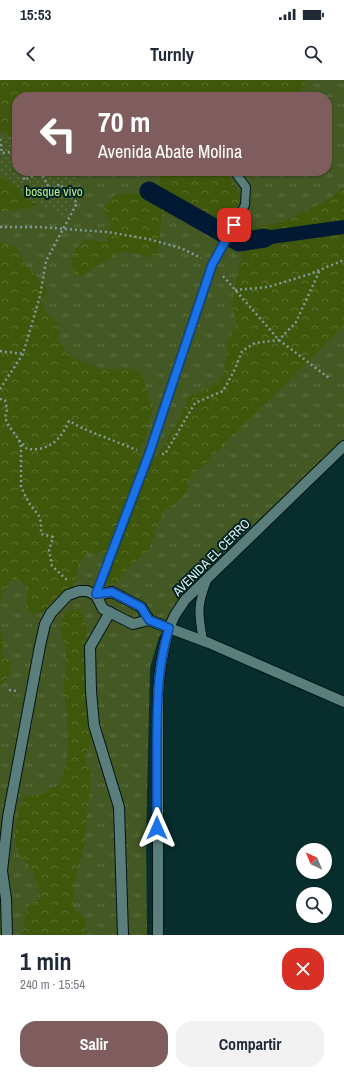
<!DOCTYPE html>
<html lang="es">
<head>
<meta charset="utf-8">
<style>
	:root { --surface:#fff; --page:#f2f2f3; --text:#1f2937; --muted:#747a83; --accent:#7f5d5e }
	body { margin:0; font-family:"Archivo Narrow",sans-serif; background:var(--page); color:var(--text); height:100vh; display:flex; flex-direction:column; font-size:15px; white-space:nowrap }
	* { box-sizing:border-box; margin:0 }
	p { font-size:13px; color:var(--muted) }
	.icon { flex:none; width:22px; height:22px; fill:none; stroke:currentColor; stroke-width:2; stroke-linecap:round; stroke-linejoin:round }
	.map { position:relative; height:855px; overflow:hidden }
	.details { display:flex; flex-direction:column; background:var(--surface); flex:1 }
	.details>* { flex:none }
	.hud { position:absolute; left:12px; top:12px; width:320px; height:84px; border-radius:16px; box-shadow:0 1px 3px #0004; background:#7f5d5e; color:#fff; overflow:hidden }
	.needle { width:26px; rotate:316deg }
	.controls { position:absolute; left:296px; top:763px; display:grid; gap:8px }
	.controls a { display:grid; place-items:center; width:36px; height:36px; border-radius:50%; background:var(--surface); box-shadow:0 1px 3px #0004; font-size:20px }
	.pin { position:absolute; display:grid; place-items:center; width:34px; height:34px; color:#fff; margin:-17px; border-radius:8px; box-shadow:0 2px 6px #0006 }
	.me { position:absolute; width:44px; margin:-22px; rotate:0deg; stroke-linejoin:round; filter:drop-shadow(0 0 3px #0008) }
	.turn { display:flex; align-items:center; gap:14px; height:84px; padding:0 20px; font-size:18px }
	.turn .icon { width:52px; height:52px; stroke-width:2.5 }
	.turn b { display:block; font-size:28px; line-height:34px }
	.round { display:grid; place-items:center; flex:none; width:42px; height:42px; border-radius:16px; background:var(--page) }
	.overview { display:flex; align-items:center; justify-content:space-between; height:68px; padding:0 20px }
	h1 { font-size:24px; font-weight:700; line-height:30px }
	.primary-button { display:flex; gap:8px; margin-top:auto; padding:8px 20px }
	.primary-button a { flex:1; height:46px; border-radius:16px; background:var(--accent); color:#fff; font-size:16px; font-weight:700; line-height:46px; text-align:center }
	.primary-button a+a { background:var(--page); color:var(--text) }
	.status { display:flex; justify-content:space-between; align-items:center; height:28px; padding:0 20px; background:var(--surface); direction:ltr }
	.status svg { height:11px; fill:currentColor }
	header { display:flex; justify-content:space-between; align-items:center; height:52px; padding:0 20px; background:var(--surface); font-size:18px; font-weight:700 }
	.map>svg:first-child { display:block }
</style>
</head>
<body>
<div class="status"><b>15:53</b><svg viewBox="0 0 49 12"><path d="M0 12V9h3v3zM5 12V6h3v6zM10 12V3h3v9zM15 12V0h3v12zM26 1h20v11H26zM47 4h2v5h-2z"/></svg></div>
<header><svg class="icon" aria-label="back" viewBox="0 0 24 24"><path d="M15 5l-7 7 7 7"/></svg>Turnly<svg class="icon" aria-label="search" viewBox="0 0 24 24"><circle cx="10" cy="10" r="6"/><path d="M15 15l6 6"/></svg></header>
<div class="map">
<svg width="344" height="855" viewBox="0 0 344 855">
	<defs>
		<pattern id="grass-tufts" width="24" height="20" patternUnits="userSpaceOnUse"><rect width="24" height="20" fill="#445823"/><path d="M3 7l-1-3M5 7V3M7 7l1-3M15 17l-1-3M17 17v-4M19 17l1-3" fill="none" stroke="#5f7144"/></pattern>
		<pattern id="forest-crowns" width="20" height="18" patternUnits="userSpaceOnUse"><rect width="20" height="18" fill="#3f570b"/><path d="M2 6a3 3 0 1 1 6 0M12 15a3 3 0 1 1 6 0" fill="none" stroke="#5b702f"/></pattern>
		<pattern id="garden-dots" width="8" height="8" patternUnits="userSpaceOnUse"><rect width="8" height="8" fill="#445823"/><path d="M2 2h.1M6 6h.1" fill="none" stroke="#5f7144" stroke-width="1.8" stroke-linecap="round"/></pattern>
	</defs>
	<rect width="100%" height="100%" fill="#072e2c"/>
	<path fill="url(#grass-tufts)" fill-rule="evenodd" d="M0,0h344v359l-127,121 -30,33 -28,44 -9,31 -4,170 1,97h-147zM17,17h310v74h-310z"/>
	<g fill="url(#forest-crowns)">
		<polygon points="0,0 307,0 297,17 17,17 17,91 40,119 33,127 0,132"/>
		<path d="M159,91h67l15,26 -10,20 -17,10 -52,-14 -4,42 -8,2 -16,-4 -14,-1 -37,23h-8c-7,-17 -3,-24 10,-36l22,4 4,-19 -8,-15 12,-14 34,-2 12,-8z"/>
		<polygon points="344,108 344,245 188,400 187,411 176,423 163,432 149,469 124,492 115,504 103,501 101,491 103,473 88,473 79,484 76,498 70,513 56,518 42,533 31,533 26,526 28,510 19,499 12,499 2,513 0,526 0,162 16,168 27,187 47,208 42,228 59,245 58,261 71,277 103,290 127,288 141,292 152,329 146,355 139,375 155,379 176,345 189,317 208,308 223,296 228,261 237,244 232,225 237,195 249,148 283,142 326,121"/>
		<path d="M80,529l7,21 -3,23 7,72v13l-6,22 6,15 -7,69 -10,41 -1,22 12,12 1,14v2h-63l1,-14 4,-15 13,-8c-3,-11 -6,-22 -12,-32 -2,-5 -8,-8 -10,-12 -8,-16 -2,-43 6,-58l17,-2 17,-9 7,-18 2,-20 -1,-28 -3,-28 2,-43 -4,-10 -2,-11 5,-15z"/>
		<polygon points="0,550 4,560 2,575 11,582 9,596 0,606"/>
	</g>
	<polygon fill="url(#garden-dots)" points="0,51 17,60 17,91 74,91 78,93 67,137 24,118 16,105 0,97"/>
	<polygon fill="#021934" points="344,140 344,154 237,169 242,154"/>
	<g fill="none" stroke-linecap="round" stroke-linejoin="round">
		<polyline stroke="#021934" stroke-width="19" points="149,111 239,162 265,158"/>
		<g stroke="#001514" stroke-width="10">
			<g id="service">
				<polyline points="96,515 149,374 212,185 245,125 246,107 234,91"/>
				<path d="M203,560c-5,-27 -6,-36 5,-62"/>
			</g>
		</g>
		<g stroke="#001514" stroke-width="12">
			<polyline id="pedestrian" points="110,532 90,567 91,611 94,645 119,727 123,855"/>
		</g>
		<g stroke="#001514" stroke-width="12">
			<g id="minor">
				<polyline points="96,515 103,529 133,544 149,540"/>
				<polyline points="7,855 6,819 2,791 8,737 40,566 45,544 51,533 68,515 79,511 87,511 96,515 112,512 141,527 149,540 169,548 175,535 185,520 344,366"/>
			</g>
		</g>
		<g stroke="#001514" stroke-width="12">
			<path id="tertiary" d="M158,855v-241c1,-23 5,-44 11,-66l40,15 135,59"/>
		</g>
		<g stroke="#7f9c9a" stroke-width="2.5" stroke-dasharray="2 3" stroke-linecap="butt">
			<polyline points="0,59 2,73 17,71"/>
			<polyline points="0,147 40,147 65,149 108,152 148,159 181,168 201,178"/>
			<polyline points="223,196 279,260 329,298"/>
			<polyline points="235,210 268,207 310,194 344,180"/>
			<polyline points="0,271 23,274"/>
			<polyline points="0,309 23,274 40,216 46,181 77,123 60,104 50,110 41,92 24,100 23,91"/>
			<polyline points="0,319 5,320 7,329 5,338 9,346 19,360 21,367 21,407 29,423 39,436 41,442 41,454 53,457 49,470 52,486 67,500"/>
			<path d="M19,360l8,9c22,2 33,-8 42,-28l15,8 53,21"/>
			<polyline points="162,374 165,374 195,323 223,311 235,289 242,271 255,263 279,260 296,242 320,190"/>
			<polyline points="9,610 17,611"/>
		</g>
		<use href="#service" stroke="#597e7c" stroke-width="8"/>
		<use href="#pedestrian" stroke="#597e7c" stroke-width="10"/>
		<use href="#minor" stroke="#597e7c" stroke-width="10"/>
		<use href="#tertiary" stroke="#597e7c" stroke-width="10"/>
	</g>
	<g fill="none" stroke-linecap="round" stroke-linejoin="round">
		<g stroke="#114b97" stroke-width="10">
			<path id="route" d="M157,748c0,-28 0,-56 0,-83 0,-42 0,-76 12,-117l-20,-8 -8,-13 -29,-15 -16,2 53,-140 63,-189 22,-40"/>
		</g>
		<use href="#route" stroke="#1a73e8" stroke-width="7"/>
	</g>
	<g text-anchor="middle" stroke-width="4" stroke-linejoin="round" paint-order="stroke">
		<g font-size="13" fill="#c0e785" stroke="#002423">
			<text x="54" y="116">bosque vivo</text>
		</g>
		<g font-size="13" fill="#e3f7f5" stroke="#002423">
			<text transform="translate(211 477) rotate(-45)" y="5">AVENIDA EL CERRO</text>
		</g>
	</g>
</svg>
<div class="controls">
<a><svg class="needle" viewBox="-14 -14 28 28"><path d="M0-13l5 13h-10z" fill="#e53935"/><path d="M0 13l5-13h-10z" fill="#747a83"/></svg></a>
<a><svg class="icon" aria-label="search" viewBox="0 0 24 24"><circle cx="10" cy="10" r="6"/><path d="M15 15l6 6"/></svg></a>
</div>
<div class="pin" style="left:234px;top:145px;background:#d93025"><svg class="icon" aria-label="arrive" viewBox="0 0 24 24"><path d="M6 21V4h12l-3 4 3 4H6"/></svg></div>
<svg class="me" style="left:157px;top:748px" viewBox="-20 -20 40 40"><path d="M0-17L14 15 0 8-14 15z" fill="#1a73e8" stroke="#fff" stroke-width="4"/></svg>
<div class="hud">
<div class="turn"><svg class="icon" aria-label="left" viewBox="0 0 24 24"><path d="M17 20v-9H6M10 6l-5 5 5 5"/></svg><div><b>70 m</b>Avenida Abate Molina</div></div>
</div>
</div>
<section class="details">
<div class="overview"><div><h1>1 min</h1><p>240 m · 15:54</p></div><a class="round" style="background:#d93025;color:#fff"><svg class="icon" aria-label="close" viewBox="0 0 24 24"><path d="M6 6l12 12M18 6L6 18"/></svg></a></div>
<div class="primary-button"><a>Salir</a><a>Compartir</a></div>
</section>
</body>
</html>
